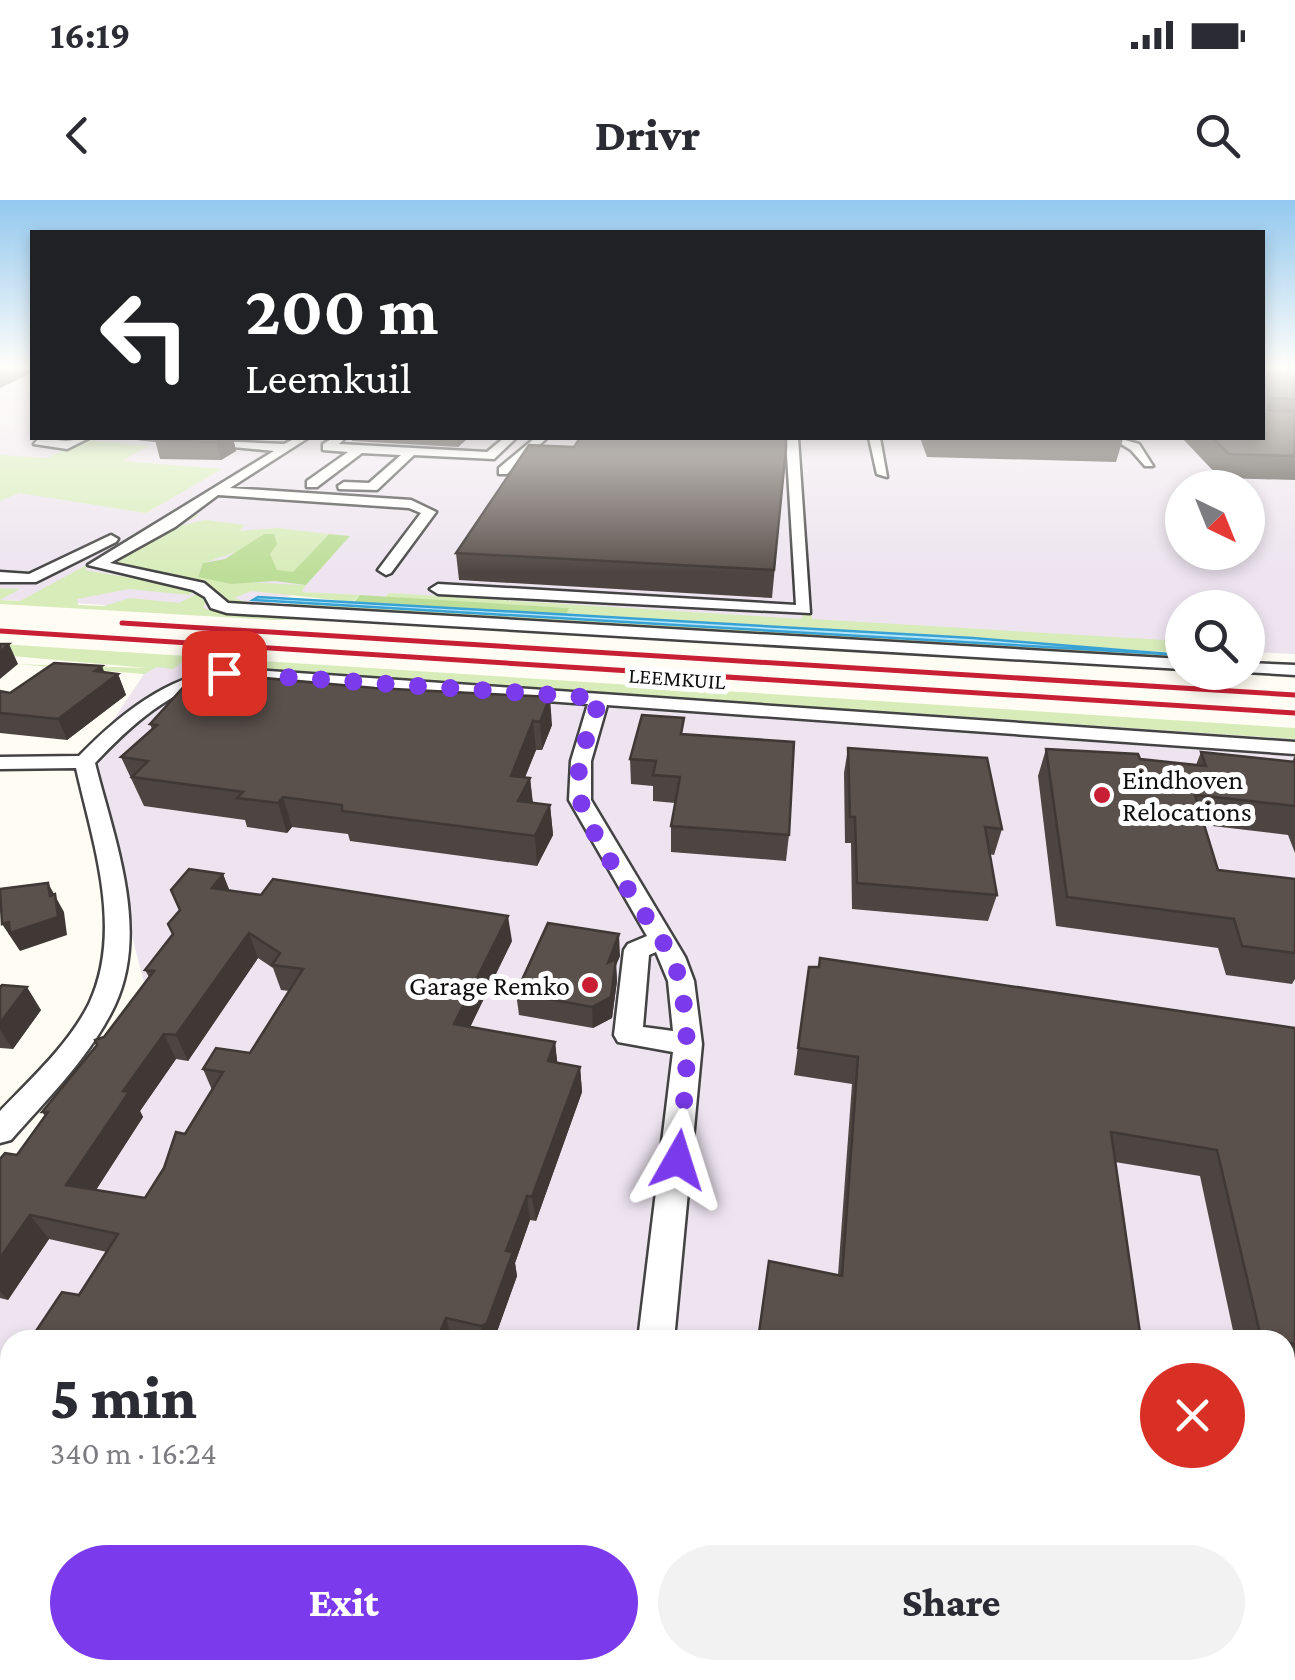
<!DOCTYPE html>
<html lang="en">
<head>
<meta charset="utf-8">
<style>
	:root { --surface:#fff; --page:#f2f2f3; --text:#2b2b33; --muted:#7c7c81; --accent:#7c3aed }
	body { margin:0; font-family:"Crimson Pro",serif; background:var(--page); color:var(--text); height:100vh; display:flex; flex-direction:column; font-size:38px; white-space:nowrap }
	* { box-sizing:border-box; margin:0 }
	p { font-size:32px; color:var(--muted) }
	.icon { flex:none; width:55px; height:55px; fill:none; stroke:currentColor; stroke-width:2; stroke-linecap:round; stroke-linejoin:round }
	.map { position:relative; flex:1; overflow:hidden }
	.panel { position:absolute; left:0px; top:1130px; width:1295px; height:350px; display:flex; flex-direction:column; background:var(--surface); border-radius:30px 30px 0 0; box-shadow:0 5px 15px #0003 }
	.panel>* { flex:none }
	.banner { position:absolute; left:30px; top:30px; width:1235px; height:210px; border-radius:0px; box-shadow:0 5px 15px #0003; background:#202124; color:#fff; overflow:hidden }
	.needle { width:65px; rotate:137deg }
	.tools { position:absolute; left:1165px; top:270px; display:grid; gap:20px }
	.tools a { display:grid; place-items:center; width:100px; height:100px; border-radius:50%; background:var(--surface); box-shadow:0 5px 15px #0003; font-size:50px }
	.pin { position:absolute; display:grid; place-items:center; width:85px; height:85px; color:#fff; margin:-42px; border-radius:20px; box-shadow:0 5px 15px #0006 }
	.me { position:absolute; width:110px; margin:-55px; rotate:6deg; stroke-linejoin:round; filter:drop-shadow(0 0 8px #0008) }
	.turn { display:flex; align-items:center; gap:35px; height:210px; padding:0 50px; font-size:45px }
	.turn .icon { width:130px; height:130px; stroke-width:2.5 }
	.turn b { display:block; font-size:70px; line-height:85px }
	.round { display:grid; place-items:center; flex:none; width:105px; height:105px; border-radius:52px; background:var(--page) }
	.headline { display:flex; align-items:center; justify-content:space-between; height:170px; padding:0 50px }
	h1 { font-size:60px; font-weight:800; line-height:75px }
	.primary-button { display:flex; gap:20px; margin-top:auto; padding:20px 50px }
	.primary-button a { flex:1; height:115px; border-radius:60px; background:var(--accent); color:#fff; font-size:40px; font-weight:800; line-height:115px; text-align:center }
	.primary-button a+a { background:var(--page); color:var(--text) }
	.status { display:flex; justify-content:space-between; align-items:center; height:70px; padding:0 50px; background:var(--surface); direction:ltr }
	.status svg { height:28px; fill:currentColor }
	header { display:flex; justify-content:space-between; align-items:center; height:130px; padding:0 50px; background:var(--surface); font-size:45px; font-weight:800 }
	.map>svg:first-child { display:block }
</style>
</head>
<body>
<div class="status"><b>16:19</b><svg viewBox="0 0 49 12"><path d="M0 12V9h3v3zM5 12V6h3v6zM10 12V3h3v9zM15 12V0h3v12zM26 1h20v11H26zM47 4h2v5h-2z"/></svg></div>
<header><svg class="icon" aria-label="back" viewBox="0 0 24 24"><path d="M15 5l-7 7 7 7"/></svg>Drivr<svg class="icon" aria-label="search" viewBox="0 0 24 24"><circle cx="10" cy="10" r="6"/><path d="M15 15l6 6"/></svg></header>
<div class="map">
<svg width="1295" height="1480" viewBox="0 0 1295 1480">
	<rect width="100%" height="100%" fill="#fffcf3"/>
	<g fill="#ede4ef" fill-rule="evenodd">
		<path d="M0,166h32v72h1230l33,-72v288l-47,-2v-44h-66v40l-882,-56 -66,25 -143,-13 -91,-4zM1182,288h66v64h-66z"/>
		<path d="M166,460l1129,72v948h-1295v-506l145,-188 -59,-225 58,-87zM10,1140h1275v330h-1275z"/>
	</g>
	<g fill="#d8ecba">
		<polygon points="88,240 148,246 122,261 222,269 146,313 19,293 0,301 0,255 47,258"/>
		<path d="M192,314l7,1 -20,11 26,-6 40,5 -6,6 39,-3 51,6 -36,38 -17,-1 -6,-17 -34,-2 -33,11 -5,14c37,5 72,7 108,8l-4,7 58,3 -7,7 -102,-11 -17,7 24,8 -26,-4 -28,-18 -102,-20z"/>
		<polygon points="165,323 84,370 198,389 189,395 129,389 77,399 78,405 104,406 130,398 179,403 201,392 206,402 203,407 208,410 342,419 274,420 0,404 0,388 20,389 0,400 20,401"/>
		<polygon points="389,393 802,419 803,413 811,413 812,419 1182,441 1182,453 566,415 568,408 386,397"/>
		<polygon points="290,403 1182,455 1182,460 285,408"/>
		<polygon points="0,444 1295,528 1295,539 240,468 201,470 205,466 182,462 173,469 157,467 144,474 15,464 148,468 0,455"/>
	</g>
	<g fill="#bdde98">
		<polygon points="264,334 274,334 277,344 270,354 277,370 293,372 329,334 350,336 306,385 275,381 231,384 198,377 203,363 225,359"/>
		<polygon points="360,395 569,408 566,415 354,402"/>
	</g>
	<polygon fill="#b5e5f9" stroke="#38a2d5" stroke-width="2.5" points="258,397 973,438 1182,455 253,400"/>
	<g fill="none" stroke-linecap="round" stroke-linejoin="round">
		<g stroke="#434343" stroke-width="5">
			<g id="minor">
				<polygon points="39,238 66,241 89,238 67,249 34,244"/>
				<polygon points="140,238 284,244 296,238 308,238 230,288 411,300 436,312 391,373 386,375 378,370 421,313 409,308 218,295 175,327 110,363 204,383 228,403 1182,459 1182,469 227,413 211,408 205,397 193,390 88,365 274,251"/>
				<polygon points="333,238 345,238 339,244 487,252 504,238 516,238 494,259 414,255 377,290 339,289 338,286 344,282 369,283 401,255 362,253 317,287 307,287 307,281 348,252 323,250 323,244"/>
				<polygon points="535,238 547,238 507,274 499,274 499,268"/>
				<polygon points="786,238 798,238 810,413 438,394 430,389 438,384 796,405"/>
				<polygon points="869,238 880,238 887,277 877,274"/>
				<polygon points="1118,238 1139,244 1153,266 1145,266 1131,250 1118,242"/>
				<polygon points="111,335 118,339 116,342 36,382 0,382 0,372 29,374"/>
				<polygon points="1248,463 1295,465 1295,475 1245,472"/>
				<path d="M224,468l1071,74v12l-688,-49 -16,56v39l94,157 9,24 8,63 -28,296h-36l35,-288 -55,-10 -4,-7 10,-85 4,-6 19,-8 -78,-136 2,-39 17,-57 -364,-26c-53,10 -93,47 -129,85 19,76 55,166 20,242 -24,51 -67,93 -104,135l-11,3v-32c31,-32 69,-67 89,-107 35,-74 4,-161 -13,-236l-76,1v-12l79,-1c42,-43 85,-77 145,-88zM656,752l12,29 5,50 -30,-4 6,-72z"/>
				<polygon points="1141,1470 1243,1470 1247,1480 1145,1480"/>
			</g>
		</g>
		<use href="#minor" fill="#fff" fill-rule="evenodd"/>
		<g stroke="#c91f34" stroke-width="5">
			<polyline points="122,423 1295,495"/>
			<polyline points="0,431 1295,513"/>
		</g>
	</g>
	<g fill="#4d4541" fill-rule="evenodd">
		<polygon points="1262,166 1295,166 1295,280 1220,278 1182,238 1262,238"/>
		<polygon points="160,238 257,238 233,238 236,251 221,260 160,259 155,240"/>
		<polygon points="351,238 468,238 458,247 352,241"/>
		<polygon points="920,238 1122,238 1123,239 1116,262 927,257"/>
		<polygon points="574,247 786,248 772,398 459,380 456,353"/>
		<polygon points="105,472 118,474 126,495 67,540 0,533 0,491 10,493"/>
		<polygon points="375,488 552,525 542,550 536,550 525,577 530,578 533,603 550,605 553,635 537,666 350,641 348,634 292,627 287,633 247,627 245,620 144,606 121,557 152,529 150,524"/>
		<polygon points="684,534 789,635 786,661 671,652 671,626 675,603 653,601 653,586 631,584 630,559"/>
		<polygon points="848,548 1002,629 994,655 989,654 997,695 988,721 852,709 851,643 845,643 844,573"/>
		<polygon points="1046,549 1196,565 1201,552 1292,562 1295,555 1295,653 1288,635 1204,625 1218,670 1295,679 1295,779 1292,784 1226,775 1218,748 1056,726 1038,576"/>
		<path d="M223,674l6,17 283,50 -42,86 85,15 2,21 23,4 2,25 -46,129 -6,-1 -15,43 2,13 -23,64h-464l49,-45 28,-43 -58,-13 -41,61 -8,-2v-139l17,-4 28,-39 -3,-4 62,-75 45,-60 -4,-7zM258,758l15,10 8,22 8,1 -39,62 -47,16 9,21 -67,108 -49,-8 47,-73 -3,-6 36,-52 12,2z"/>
		<polygon points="620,756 616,765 617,781 612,818 593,828 519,815 516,793"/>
		<polygon points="809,767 1295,828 1295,1234 1285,1193 1285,1140 1235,1140 1200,976 1115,962 1141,1140 838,1075 852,884 794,875"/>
		<polygon points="0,787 41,810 13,849 0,848"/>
	</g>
	<g fill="#3f3835">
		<polygon points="0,166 32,166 32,173 0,188"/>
		<polygon points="223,238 233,238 236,251 221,260 216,242"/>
		<polygon points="457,238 468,238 458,247"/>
		<polygon points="9,444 18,464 0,479 0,452"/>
		<polygon points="102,466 108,482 118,474 126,495 67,540 58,519 95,471"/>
		<polygon points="550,497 552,525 542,550 540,522"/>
		<polygon points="533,521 536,550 514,605 511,576"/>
		<polygon points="530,578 533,607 518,601"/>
		<polygon points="283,597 292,627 287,633 278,603"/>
		<polygon points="550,605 553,635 537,666 535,636"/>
		<polygon points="223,674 233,699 212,688"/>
		<polygon points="48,683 64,712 67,735 20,751 2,724 50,696"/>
		<polygon points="508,716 512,741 459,850 454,824"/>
		<polygon points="249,733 258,758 188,861 176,835"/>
		<polygon points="619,734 620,756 616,765 617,781 612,818 593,828 592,807"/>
		<polygon points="27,787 41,810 13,849 0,830 0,823"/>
		<polygon points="164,834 176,859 140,911 143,917 83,1010 66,985 123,891"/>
		<polygon points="555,842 558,868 548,861"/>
		<polygon points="580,867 582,892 536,1021 532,997"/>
		<polygon points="527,996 530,1020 515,1063 517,1076 494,1140 484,1140 481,1126"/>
		<polygon points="30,1015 49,1039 8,1100 0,1091 0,1058"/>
		<polygon points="446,1118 452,1140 437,1140"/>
		<polygon points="10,1320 10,1376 0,1396 0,1335"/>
	</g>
	<g fill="#5a504c" stroke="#3f3835" stroke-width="2.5" fill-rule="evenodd">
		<polygon points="1262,166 1295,166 1295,199 1271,198 1268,210 1295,212 1295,256 1229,254 1213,238 1262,238"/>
		<polygon points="160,238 223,238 216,242 155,240"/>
		<polygon points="580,238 786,238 786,248 774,370 456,353 529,245 574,247"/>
		<polygon points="0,444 9,444 0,452"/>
		<polygon points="54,463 102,466 95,471 118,474 58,519 0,513 0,491 10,493"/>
		<polygon points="197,472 375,488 550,497 540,522 533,521 511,576 530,578 518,601 550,605 535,636 342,611 342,605 283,597 278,603 237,598 243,592 132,577 148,561 121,557 157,525 150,524"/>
		<polygon points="642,515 684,518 681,534 794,542 789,635 671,626 680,577 653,575 656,561 630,559"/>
		<polygon points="848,548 987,558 1002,629 985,627 997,695 857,683 855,617 850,617"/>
		<polygon points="1046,549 1138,554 1140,559 1206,566 1201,552 1295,562 1295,606 1195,595 1218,670 1295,679 1295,753 1242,746 1234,719 1067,697"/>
		<path d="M189,669l34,5 -11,14 49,7 12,-16 235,37 -54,108 101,18 -7,19 32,6 -48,130 -5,-1 -21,55 7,1 -26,71 -6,3 -35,-8 -9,22h-407l32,-48 17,3 39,-61 -88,-19 -30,43v-99l5,-6 12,2 31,-43h-6l55,-67 -2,-5 9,-3 50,-66 -9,-1 28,-36 -5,-10 12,-14 -9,-20zM249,733l31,20 -8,12 31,4 -53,84 -34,-5 -13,21 20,3 -38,62 -9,-2 -12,36 -19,30 -79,-13 63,-93 -6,-1 41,-57 12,1z"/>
		<polygon points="48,683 50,696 55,694 58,717 10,733 9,722 2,724 0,689"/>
		<polygon points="548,723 619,734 608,763 616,759 611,797 592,807 516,793"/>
		<polygon points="820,758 1295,828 1295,1144 1285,1142 1285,1140 1261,1138 1217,950 1111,932 1141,1140 758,1140 769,1061 842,1076 858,857 798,848 809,767 819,767"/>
		<polygon points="2,785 27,787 0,823 0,787"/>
		<polygon points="10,1170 10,1320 0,1335 0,1185"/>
	</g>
	<linearGradient id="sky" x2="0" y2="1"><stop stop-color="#93c8ef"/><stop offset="0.45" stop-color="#fffefa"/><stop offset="1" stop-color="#fffefa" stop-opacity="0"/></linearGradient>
	<rect width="1295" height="373" fill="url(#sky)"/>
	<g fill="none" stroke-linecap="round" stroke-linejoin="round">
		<path stroke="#7c3aed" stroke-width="18" stroke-dasharray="0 32.4" d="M224,473l376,25c-9,28 -23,60 -22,90 2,37 72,133 94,168 24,66 13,136 6,204"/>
	</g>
	<g fill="#c91f34" stroke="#fff" stroke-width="4">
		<circle cx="1102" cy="595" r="10"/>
		<circle cx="590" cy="785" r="10"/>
	</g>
	<g text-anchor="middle" stroke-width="10" stroke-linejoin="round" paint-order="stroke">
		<g font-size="22" fill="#101010" stroke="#fff">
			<text transform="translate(677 478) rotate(4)" y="8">LEEMKUIL</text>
		</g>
		<g font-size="28" fill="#101010" stroke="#fff" text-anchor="start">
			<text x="1122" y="589">Eindhoven<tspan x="1122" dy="32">Relocations</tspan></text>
			<text x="570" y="795" text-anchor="end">Garage Remko</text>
		</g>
	</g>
</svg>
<div class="tools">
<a><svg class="needle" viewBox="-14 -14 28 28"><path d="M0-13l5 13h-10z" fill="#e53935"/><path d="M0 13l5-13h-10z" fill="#7c7c81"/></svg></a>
<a><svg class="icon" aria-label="search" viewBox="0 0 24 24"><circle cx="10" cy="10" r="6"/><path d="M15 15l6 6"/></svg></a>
</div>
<div class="pin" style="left:224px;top:473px;background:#d93025"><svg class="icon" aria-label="arrive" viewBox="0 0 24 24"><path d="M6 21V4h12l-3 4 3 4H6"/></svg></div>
<svg class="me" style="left:678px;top:960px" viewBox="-20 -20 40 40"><path d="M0-17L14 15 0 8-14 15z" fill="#7c3aed" stroke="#fff" stroke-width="4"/></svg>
<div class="banner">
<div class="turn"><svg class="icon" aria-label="left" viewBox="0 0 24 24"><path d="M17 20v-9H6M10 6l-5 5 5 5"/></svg><div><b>200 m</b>Leemkuil</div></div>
</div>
<section class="panel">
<div class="headline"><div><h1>5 min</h1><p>340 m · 16:24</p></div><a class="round" style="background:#d93025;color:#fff"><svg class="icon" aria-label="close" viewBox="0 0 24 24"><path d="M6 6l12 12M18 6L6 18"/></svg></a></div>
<div class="primary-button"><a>Exit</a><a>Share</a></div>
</section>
</div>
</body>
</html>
